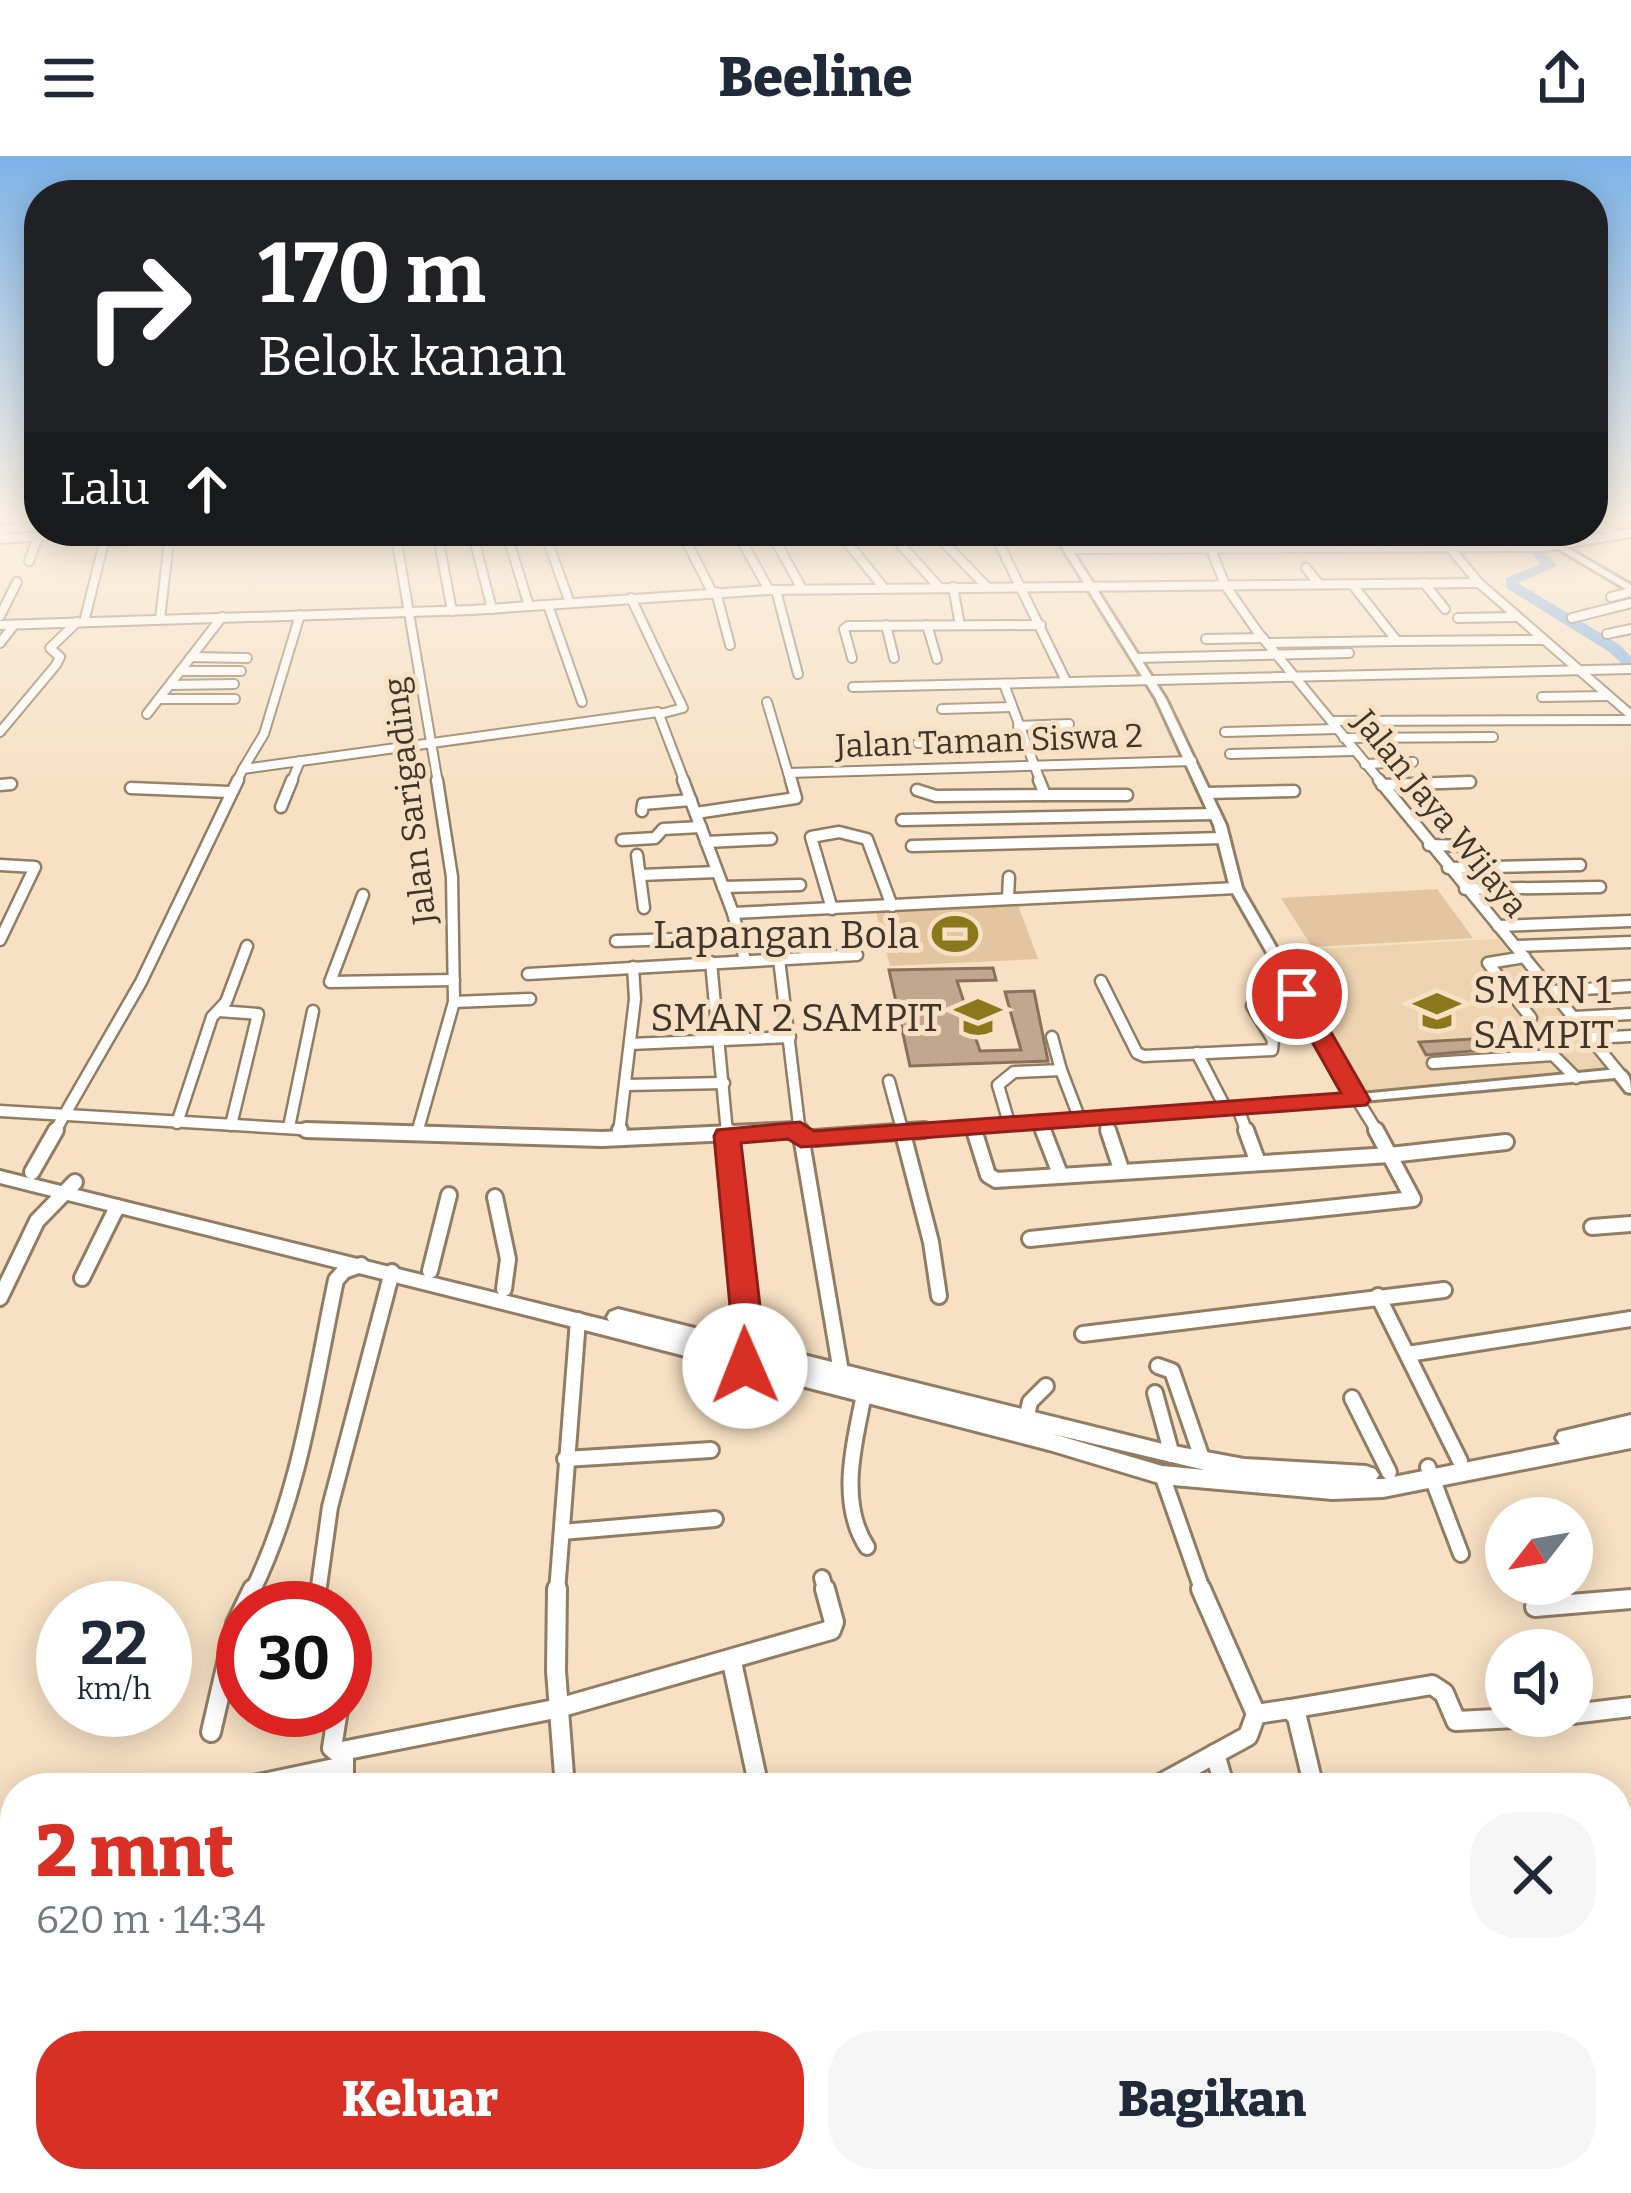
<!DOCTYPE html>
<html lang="id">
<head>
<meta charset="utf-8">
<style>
	:root { --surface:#fff; --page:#f6f6f7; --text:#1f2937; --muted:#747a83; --accent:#d93025 }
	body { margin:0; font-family:Bitter,serif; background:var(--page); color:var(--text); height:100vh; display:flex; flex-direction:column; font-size:45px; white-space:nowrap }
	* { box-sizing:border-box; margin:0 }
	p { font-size:39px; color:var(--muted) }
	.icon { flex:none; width:66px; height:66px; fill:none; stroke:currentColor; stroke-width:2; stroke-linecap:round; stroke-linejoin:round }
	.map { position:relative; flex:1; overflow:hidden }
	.details { position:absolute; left:0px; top:1617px; width:1632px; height:420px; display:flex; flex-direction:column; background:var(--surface); border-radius:48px 48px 0 0; box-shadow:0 6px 30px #0003 }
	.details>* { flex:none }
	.guide { position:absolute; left:24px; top:24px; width:1584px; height:366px; border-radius:48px; box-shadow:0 6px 30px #0003; background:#202124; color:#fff; overflow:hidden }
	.needle { width:78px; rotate:239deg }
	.buttons { position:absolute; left:1485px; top:1341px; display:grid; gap:24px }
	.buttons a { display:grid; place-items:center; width:108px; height:108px; border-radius:50%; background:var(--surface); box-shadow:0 6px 30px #0003; font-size:60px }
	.speed { position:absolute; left:36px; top:1425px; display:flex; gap:24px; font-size:60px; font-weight:700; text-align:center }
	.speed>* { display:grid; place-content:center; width:156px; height:156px; border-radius:50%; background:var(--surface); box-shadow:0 6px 30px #0003; line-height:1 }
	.speed small { font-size:30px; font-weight:400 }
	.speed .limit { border:18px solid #d22; background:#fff; color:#111 }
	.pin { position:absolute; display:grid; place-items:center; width:102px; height:102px; color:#fff; margin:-51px; border:6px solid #fff; border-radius:50%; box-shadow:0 3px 12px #0007 }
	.me { position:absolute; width:132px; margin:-66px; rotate:359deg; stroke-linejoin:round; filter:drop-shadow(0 0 9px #0008) }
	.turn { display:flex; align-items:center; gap:42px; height:252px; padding:0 36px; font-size:54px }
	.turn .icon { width:156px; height:156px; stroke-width:2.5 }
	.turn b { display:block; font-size:84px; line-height:102px }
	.then { display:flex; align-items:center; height:114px; padding:0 36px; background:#0003; gap:24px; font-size:45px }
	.round { display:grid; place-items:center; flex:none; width:126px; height:126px; border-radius:48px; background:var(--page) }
	.headline { display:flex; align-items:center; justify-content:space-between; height:204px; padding:0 36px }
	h1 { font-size:72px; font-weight:800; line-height:90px; color:var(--accent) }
	.action { display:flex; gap:24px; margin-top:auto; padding:24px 36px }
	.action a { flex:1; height:138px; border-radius:48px; background:var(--accent); color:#fff; font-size:48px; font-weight:800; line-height:138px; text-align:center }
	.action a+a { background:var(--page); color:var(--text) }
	header { display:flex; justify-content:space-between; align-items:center; height:156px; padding:0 36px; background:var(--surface); font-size:54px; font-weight:800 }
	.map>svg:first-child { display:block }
</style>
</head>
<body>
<header><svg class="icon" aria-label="menu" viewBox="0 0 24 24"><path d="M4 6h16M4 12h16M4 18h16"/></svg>Beeline<svg class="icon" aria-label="share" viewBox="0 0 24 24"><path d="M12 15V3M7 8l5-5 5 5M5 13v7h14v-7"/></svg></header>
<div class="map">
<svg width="1631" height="2037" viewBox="0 0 1631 2037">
	<rect width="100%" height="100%" fill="#f7e0c3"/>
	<polygon fill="#edd3b0" points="1498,783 1607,914 1365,936 1281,795"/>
	<g fill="#e3c5a0">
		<polygon points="1437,733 1473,782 1312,791 1281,742"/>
		<polygon points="1017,746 1038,803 890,810 875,753"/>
	</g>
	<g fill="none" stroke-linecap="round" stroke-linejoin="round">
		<polygon fill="#7eb1e8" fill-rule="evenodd" points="1512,375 1527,375 1557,410 1518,427 1620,489 1631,501 1631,516 1608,495 1506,432 1506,422 1541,408"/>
	</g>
	<g fill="#c1a78f" stroke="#8a715b" stroke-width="3">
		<polygon points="993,812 996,824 957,825 980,895 1021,894 1005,836 1034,835 1048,905 910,910 889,814"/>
		<polygon points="1489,882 1496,893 1426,899 1419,886"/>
	</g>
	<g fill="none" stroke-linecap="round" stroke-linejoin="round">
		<g stroke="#917d63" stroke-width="12">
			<g id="minor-far3">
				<polyline points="1593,368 1618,379"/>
				<polyline points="395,375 438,627"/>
				<polyline points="472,375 492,453"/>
				<polyline points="506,375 529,450"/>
				<polyline points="544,375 570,447"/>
				<polyline points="581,375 584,381"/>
				<polyline points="628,375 633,384 654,384"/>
				<polyline points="681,375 712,436"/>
				<polyline points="736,375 769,434"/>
				<polyline points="770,375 802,433"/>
				<polyline points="838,375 884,432"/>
				<polyline points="888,375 939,431"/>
				<polyline points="933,375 986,430"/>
				<polyline points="993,375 1066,525"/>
				<polyline points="1128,375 1137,392"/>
				<polyline points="1204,375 1225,429 1257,475 1382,627"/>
				<polyline points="1276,375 1286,391"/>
				<polyline points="1436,375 1479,427 1631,559"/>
				<polyline points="0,380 3,373 39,370"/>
				<polyline points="0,383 107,376"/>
				<polyline points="104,386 271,375"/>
				<polyline points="439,386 452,455"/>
				<polyline points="1068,393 1545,391 1631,377"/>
				<polyline points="29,405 40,376"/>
				<polyline points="1306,412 1319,428"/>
				<polyline points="1424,427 1445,453"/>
				<polyline points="1352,428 1397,485 1542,484"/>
				<polyline points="953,431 959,464"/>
				<polyline points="776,434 798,518"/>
				<polyline points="716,436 730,489"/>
				<polyline points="1611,441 1631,436"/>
				<polyline points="631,442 683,552 660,558"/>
				<polyline points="548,449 582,546"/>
				<polyline points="0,460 17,426"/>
				<polyline points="1458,462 1516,461"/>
				<polyline points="1572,462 1631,447"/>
				<polyline points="160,463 170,376"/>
				<polyline points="84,466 105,382"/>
				<polyline points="0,469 472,454 769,434 1479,427"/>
				<polyline points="886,469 894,502"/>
				<polyline points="927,469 937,503"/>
				<polyline points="1607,478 1631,473"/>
				<polyline points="1206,483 1263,482"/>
				<polyline points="0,487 14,469"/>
				<polyline points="1267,487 1397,485"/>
				<polyline points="191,501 247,502"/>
				<polyline points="852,502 844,473 848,470 1041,469"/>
				<polyline points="1136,502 1349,497"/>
				<polyline points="181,515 241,515"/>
				<polyline points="1004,528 1041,627"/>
				<polyline points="170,529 234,528"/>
				<polyline points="853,531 1631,513"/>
				<polyline points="1542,541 1608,540"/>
				<polyline points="159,543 235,543"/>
				<polyline points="767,546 791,627"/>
				<polyline points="942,553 1012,551"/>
				<polyline points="147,558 222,461"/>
				<polyline points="1331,565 1631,564"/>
				<polyline points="1018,570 1069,568"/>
				<polyline points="0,576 56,509 60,501 50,492 77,466"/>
				<polyline points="1225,576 1337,573"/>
				<polyline points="1344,582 1493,581"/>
				<polyline points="918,587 1024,585"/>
				<polyline points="1230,598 1354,595"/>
				<polyline points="1365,608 1413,606"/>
				<polyline points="243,613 264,578 300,459"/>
				<polyline points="788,617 1192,605"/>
				<polyline points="236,627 243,613 658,556 685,627"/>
				<polyline points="291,627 300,605"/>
				<polyline points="1440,627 1470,626"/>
			</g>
		</g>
		<g stroke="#917d63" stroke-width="15">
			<g id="minor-far2">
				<polyline points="683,624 733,757 745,804"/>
				<polyline points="1379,624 1619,917"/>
				<polyline points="0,629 11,628"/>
				<polyline points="1382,629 1470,626"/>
				<polyline points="131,632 229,636"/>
				<polyline points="917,634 936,640 1045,639 1039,624"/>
				<polyline points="1206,637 1294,635"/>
				<polyline points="1045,639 1127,639"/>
				<polyline points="281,651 292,624"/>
				<polyline points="642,655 643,648 691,644"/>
				<polyline points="696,657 796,642 791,624"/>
				<polyline points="902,664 1215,658"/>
				<polyline points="622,684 655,682 663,673 701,671"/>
				<polyline points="706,686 771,683"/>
				<polyline points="1429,689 1471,690"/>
				<polyline points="912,690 1224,682"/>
				<polyline points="637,699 644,752"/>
				<polyline points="0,709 35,711 0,784"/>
				<polyline points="1448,712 1580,709"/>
				<polyline points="640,719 717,716"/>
				<polyline points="723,731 800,729"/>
				<polyline points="1465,733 1600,731"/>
				<polyline points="363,739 330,826 454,824"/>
				<polyline points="1008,742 1009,721"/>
				<polyline points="832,753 811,681 839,676 867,683 892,750"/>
				<polyline points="733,757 1236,732"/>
				<polyline points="1498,770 1631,765"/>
				<polyline points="616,785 738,781"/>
				<polyline points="1516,790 1631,786"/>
				<polyline points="1525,801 1488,807 1531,862"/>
				<polyline points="779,803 800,977"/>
				<polyline points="711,806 727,977"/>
				<polyline points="528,818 857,799"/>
				<polyline points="1101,825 1137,897 1144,900 1272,894 1273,884 1252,850"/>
				<polyline points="1554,835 1631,830"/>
				<polyline points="454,846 530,843"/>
				<polyline points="219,855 258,858 231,969"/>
				<polyline points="1574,861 1631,858"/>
				<polyline points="1592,882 1631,880"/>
				<polyline points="630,888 790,881"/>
				<polyline points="1197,897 1226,953"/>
				<polyline points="1433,907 1553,899 1576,922"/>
				<polyline points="1061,914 1079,961"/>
				<polyline points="889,925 903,977"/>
				<polyline points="626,929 724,927"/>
				<polyline points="1238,952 1247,977"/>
				<polyline points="0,955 368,977"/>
				<polyline points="1103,960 1109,977"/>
				<polyline points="1039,965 1044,977"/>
				<polyline points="177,967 212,861 226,846 247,790"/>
				<polyline points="1009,967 998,929 1014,916 1061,914 1052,881"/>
				<polyline points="973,970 975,977"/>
				<polyline points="289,971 313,855"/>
				<polyline points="54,977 141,826 238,624"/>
				<polyline points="417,977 454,846 452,721 437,624"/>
				<polyline points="619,977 635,843 633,811"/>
				<polyline points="749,977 800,974"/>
				<polyline points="882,977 1357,943 1378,977"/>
			</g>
		</g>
		<g stroke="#917d63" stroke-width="20">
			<g id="minor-far1">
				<polyline points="306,974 602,983 797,974"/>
				<polyline points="727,974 748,1198"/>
				<polyline points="800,974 841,1216"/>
				<polyline points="902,974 931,1086 939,1140"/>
				<polyline points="974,974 988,1019 996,1024 1390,999 1506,986"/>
				<polyline points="1043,974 1060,1018"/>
				<polyline points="1108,974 1121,1013"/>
				<polyline points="1246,974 1257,1004"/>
				<polyline points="619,980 620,974"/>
				<polyline points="801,983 924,974"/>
				<polyline points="32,1016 56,974"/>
				<polyline points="495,1041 508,1103 504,1133"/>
				<polyline points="1592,1071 1631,1068"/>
				<polyline points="1030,1083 1413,1043 1376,974"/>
				<polyline points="430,1115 449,1039"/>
				<polyline points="82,1122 117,1051"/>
				<polyline points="1378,1140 1460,1305"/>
				<polyline points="0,1142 37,1065 75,1026"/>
				<polyline points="1083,1178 1444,1134"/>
				<polyline points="1408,1198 1631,1163"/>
				<polyline points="1158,1210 1172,1215 1203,1305"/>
				<polyline points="1155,1237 1172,1299"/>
				<path d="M864,1239c-10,48 -26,108 3,152"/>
				<polyline points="1352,1242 1389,1316"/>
				<polyline points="1026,1264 1030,1246 1046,1230"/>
				<polyline points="565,1303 711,1294"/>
				<polyline points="1428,1311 1461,1398"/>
				<polyline points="1162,1319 1203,1436"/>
				<polyline points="562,1376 715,1363"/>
				<polyline points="822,1422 826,1436"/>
				<polyline points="319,1430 330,1351 392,1116"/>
				<path d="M252,1436c48,-97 62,-207 84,-312l8,-9 17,-6"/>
				<polyline points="557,1436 578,1164"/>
			</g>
		</g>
		<g stroke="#917d63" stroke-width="24">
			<g id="minor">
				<polyline points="557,1433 556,1515 565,1632"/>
				<polyline points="1535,1451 1631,1443"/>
				<polyline points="732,1506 759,1632"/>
				<polyline points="345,1509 347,1496"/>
				<polyline points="1290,1553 1432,1529 1444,1537 1456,1565 1555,1560"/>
				<polyline points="338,1554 332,1592 337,1596 555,1553 831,1474 834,1466 825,1433"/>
				<polyline points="1256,1558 1290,1553 1297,1561 1314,1632"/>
				<polyline points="1572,1558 1631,1551"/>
				<polyline points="211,1576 236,1468 253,1433"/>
				<polyline points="1215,1598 1225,1632"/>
				<polyline points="344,1603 344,1632"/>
				<polyline points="240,1632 344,1610"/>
				<polyline points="1153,1632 1248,1580 1256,1558 1201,1433"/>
				<polyline points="624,2022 627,2037"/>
				<polyline points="818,2022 822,2037"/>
				<polyline points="1442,2022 1451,2037"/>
			</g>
		</g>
		<g stroke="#917d63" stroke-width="6">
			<g id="tertiary">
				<path d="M1052,375h8l106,168 60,126 16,63 119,206 258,-25c12,3 12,14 12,24l-5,-1 -11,-14 -263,24 -122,-214 -16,-63 -58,-126z"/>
				<polygon points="1528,375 1538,375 1631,429 1631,436"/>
			</g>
		</g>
		<g stroke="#917d63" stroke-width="6">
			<path id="primary" d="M0,1015l609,150 -2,-4 3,-5 8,-3 545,135 81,15 122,7 9,3 4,6 -3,4h7l177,-35 -4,-6 3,-6 72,-17v33l-248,49 -51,2 -170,-15 -113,-34 -507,-131 -542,-136zM1053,1278l152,36 -43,-4z"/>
		</g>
		<use href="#minor-far3" stroke="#fff" stroke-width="8"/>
		<use href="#minor-far2" stroke="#fff" stroke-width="10"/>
		<use href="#minor-far1" stroke="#fff" stroke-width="14"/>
		<use href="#minor" stroke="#fff" stroke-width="18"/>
		<use href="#tertiary" fill="#fff" fill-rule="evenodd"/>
		<use href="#primary" fill="#fff" fill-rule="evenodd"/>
	</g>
	<linearGradient id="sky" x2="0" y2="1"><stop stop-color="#7db3e8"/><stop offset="0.56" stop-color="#fbf1e4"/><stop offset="1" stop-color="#fbf1e4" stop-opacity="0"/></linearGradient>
	<rect width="1631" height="644" fill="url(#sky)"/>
	<polygon fill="#d93025" stroke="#8d1f18" stroke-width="3" points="1297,831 1309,838 1370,944 1366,949 801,991 788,983 741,987 765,1193 756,1217 734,1217 730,1210 734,1193 714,980 717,974 800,966 814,975 1341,937 1285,838"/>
	<defs>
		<g id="stadium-bare" transform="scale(3.6)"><path d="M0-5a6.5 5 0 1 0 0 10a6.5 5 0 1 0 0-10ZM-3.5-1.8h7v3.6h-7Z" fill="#8c781c" stroke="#f7e0c3" stroke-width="2.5" paint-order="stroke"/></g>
		<g id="school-bare" transform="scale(3.6)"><path d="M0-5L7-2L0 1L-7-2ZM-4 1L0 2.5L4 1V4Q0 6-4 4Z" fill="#8c781c" stroke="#f7e0c3" stroke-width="2.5" paint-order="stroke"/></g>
	</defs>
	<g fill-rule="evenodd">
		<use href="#stadium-bare" x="955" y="778"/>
		<use href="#school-bare" x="1437" y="855"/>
		<use href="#school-bare" x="978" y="861"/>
	</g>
	<g text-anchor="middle" stroke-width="10" stroke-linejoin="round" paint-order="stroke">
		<g font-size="33" fill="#3f362b" stroke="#f7e0c3">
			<text transform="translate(989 584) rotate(-2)" y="12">Jalan Taman Siswa 2</text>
			<text transform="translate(409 645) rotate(-97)" y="12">Jalan Sarigading</text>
			<text transform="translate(1441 657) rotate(51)" y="12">Jalan Jaya Wijaya</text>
		</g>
		<g font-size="39" fill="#3f362b" stroke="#f7e0c3" text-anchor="end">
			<text x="919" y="792">Lapangan Bola</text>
			<text x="1473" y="847" text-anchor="start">SMKN 1<tspan x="1473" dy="45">SAMPIT</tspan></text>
			<text x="942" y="875">SMAN 2 SAMPIT</text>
		</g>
	</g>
</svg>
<div class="buttons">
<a><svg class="needle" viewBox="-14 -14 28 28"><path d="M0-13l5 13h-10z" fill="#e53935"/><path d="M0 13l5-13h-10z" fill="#747a83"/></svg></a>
<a><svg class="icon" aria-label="sound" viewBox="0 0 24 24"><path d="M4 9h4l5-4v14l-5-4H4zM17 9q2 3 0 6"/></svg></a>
</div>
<div class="speed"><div>22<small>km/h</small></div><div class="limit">30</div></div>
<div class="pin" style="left:1297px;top:838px;background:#d93025"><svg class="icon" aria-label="arrive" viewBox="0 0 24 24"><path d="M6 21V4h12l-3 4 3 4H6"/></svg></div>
<svg class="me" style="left:745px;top:1210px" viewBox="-20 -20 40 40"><circle r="19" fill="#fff"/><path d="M0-13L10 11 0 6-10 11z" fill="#d93025"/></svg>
<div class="guide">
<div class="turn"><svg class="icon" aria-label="right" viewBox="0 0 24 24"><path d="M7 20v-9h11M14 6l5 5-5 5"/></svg><div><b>170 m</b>Belok kanan</div></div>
<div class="then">Lalu<svg class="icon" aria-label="ahead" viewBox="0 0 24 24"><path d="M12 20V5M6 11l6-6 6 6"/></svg></div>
</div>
<section class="details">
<div class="headline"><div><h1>2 mnt</h1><p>620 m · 14:34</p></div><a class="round"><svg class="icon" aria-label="close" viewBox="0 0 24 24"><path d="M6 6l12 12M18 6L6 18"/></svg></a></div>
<div class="action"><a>Keluar</a><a>Bagikan</a></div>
</section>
</div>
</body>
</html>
